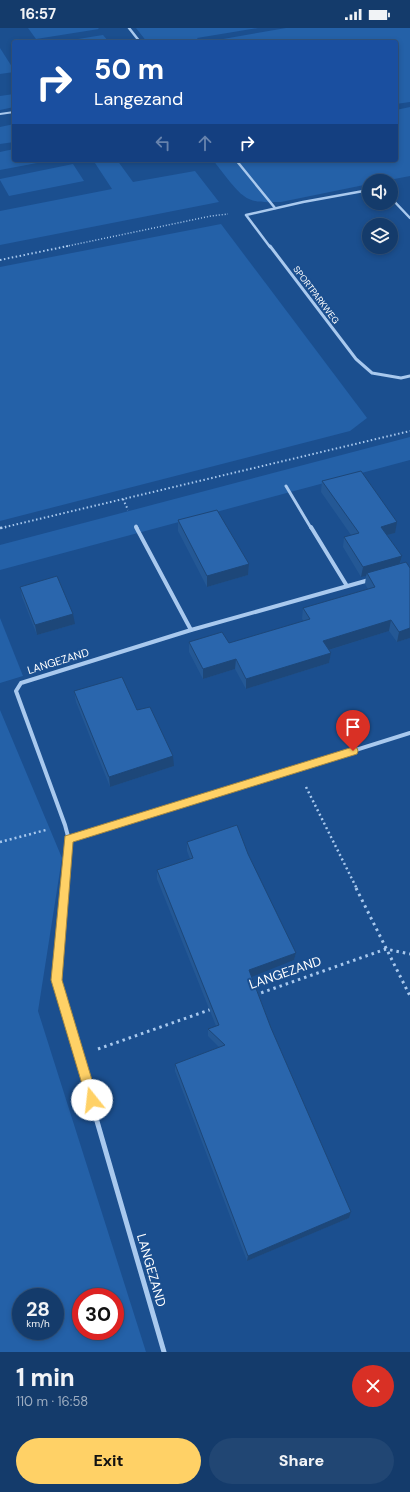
<!DOCTYPE html>
<html lang="en">
<head>
<meta charset="utf-8">
<style>
	:root { --surface:#143b6b; --page:#214673; --text:#f1f3f6; --muted:#9dadc1; --line:#33557e; --accent:#ffd166 }
	body { margin:0; font-family:"DM Sans",sans-serif; background:var(--page); color:var(--text); height:100vh; display:flex; flex-direction:column; font-size:15px; white-space:nowrap }
	* { box-sizing:border-box; margin:0 }
	p { font-size:13px; color:var(--muted) }
	.icon { flex:none; width:22px; height:22px; fill:none; stroke:currentColor; stroke-width:2; stroke-linecap:round; stroke-linejoin:round }
	.map { position:relative; height:1324px; overflow:hidden }
	.sheet { display:flex; flex-direction:column; background:var(--surface); flex:1 }
	.sheet>* { flex:none }
	.hud { position:absolute; left:12px; top:12px; width:386px; height:122px; border-radius:4px; box-shadow:0 2px 6px #0003,0 0 0 1px var(--line); background:#1a4fa0; color:#fff; overflow:hidden }
	.buttons { position:absolute; left:362px; top:146px; display:grid; gap:8px }
	.buttons a { display:grid; place-items:center; width:36px; height:36px; border-radius:50%; background:var(--surface); box-shadow:0 2px 6px #0003,0 0 0 1px var(--line); font-size:20px }
	.speed { position:absolute; left:12px; top:1260px; display:flex; gap:8px; font-size:20px; font-weight:700; text-align:center }
	.speed>* { display:grid; place-content:center; width:52px; height:52px; border-radius:50%; background:var(--surface); box-shadow:0 2px 6px #0003,0 0 0 1px var(--line); line-height:1 }
	.speed small { font-size:10px; font-weight:400 }
	.speed .limit { border:6px solid #d22; background:#fff; color:#111 }
	.pin { position:absolute; display:grid; place-items:center; width:34px; height:34px; color:#fff; margin:-41px -17px; border-radius:50% 50% 50% 0; rotate:-45deg; box-shadow:0 0 4px #0007 }
	.pin .icon { rotate:45deg }
	.me { position:absolute; width:44px; margin:-22px; rotate:344deg; stroke-linejoin:round; filter:drop-shadow(0 0 3px #0008) }
	.turn { display:flex; align-items:center; gap:14px; height:84px; padding:0 16px; font-size:18px }
	.turn .icon { width:52px; height:52px; stroke-width:2.5 }
	.turn b { display:block; font-size:28px; line-height:34px }
	.lanes { display:flex; align-items:center; height:38px; padding:0 16px; background:#0003; justify-content:center; gap:20px; direction:ltr }
	.lanes .off { opacity:.35 }
	.round { display:grid; place-items:center; flex:none; width:42px; height:42px; border-radius:21px; background:var(--page) }
	.overview { display:flex; align-items:center; justify-content:space-between; height:68px; padding:0 16px }
	h1 { font-size:24px; font-weight:800; line-height:30px }
	.action { display:flex; gap:8px; margin-top:auto; padding:8px 16px }
	.action a { flex:1; height:46px; border-radius:24px; background:var(--accent); color:#111; font-size:16px; font-weight:800; line-height:46px; text-align:center }
	.action a+a { background:var(--page); color:var(--text) }
	.status { display:flex; justify-content:space-between; align-items:center; height:28px; padding:0 20px; background:var(--surface); direction:ltr }
	.status svg { height:11px; fill:currentColor }
	.map>svg:first-child { display:block }
</style>
</head>
<body>
<div class="status"><b>16:57</b><svg viewBox="0 0 49 12"><path d="M0 12V9h3v3zM5 12V6h3v6zM10 12V3h3v9zM15 12V0h3v12zM26 1h20v11H26zM47 4h2v5h-2z"/></svg></div>
<div class="map">
<svg width="410" height="1324" viewBox="0 0 410 1324">
	<rect width="100%" height="100%" fill="#1b4f8f"/>
	<g fill="#2461a8" fill-rule="evenodd">
		<polygon points="28,0 98,0 99,1 36,11"/>
		<polygon points="136,0 258,0 197,10 200,14 147,14"/>
		<polygon points="286,0 410,0 410,74 396,76 396,14 226,14 223,11"/>
		<polygon points="103,7 109,14 59,14"/>
		<polygon points="0,20 14,42 14,44 0,46"/>
		<polygon points="14,66 14,79 0,82 0,68"/>
		<path d="M410,79v69l-26,5h-15v3l-88,18c-12,0 -27,2 -37,-6 -8,-5 -24,-27 -31,-36h183v-50z"/>
		<polygon points="14,96 14,114 0,116 0,99"/>
		<polygon points="14,121 14,132 53,132 0,142 0,124"/>
		<polygon points="93,132 117,132 133,154 195,143 219,174 0,217 0,183 112,161"/>
		<polygon points="73,136 84,153 9,168 0,152 0,151"/>
		<polygon points="221,196 367,390 350,403 0,493 0,239"/>
		<polygon points="410,409 410,432 0,542 0,517"/>
		<polygon points="0,590 23,648 0,655"/>
		<path d="M0,682l62,148 -24,153 108,341h-146zM21,1269h34v34h-34zM81,1269h34v34h-34z"/>
	</g>
	<g fill="none" stroke-linecap="round" stroke-linejoin="round">
		<polyline stroke="#a9c9ee" stroke-width="1.5" stroke-dasharray="1 2" stroke-linecap="butt" points="63,219 211,188 228,186"/>
		<g stroke="#a9c9ee" stroke-width="2" stroke-dasharray="1.5 2.5" stroke-linecap="butt">
			<polyline points="0,232 68,218"/>
			<polyline points="123,471 128,482"/>
			<polyline points="1,500 410,403"/>
		</g>
		<g stroke="#a9c9ee" stroke-width="2.5" stroke-dasharray="2 3" stroke-linecap="butt">
			<polyline points="0,500 6,499"/>
			<polyline points="306,759 357,861"/>
			<polyline points="0,814 46,802"/>
		</g>
		<g stroke="#a9c9ee" stroke-width="3" stroke-dasharray="2.5 4" stroke-linecap="butt">
			<polyline points="356,860 410,968"/>
			<polyline points="255,967 386,921 410,926"/>
			<polyline points="98,1021 212,981"/>
		</g>
		<polyline stroke="#a9c9ee" stroke-width="2" points="0,86 14,84"/>
		<g stroke="#a9c9ee" stroke-width="2.5">
			<polyline points="129,0 140,14"/>
			<polyline points="236,132 275,180"/>
			<polyline points="391,170 410,190"/>
			<polyline points="270,219 246,187 303,174 369,162"/>
		</g>
		<g stroke="#a9c9ee" stroke-width="3">
			<polyline points="270,218 356,331 372,345 401,350 410,348"/>
			<polyline points="286,458 311,500"/>
			<polyline points="136,498 137,500"/>
		</g>
		<g stroke="#a9c9ee" stroke-width="4">
			<polyline points="136,499 191,602"/>
			<polyline points="311,499 347,558"/>
			<polyline points="69,812 410,705"/>
			<polyline points="64,861 69,812 65,797 16,663 21,655 191,602 369,552"/>
		</g>
		<polyline stroke="#a9c9ee" stroke-width="5" points="65,860 56,952 164,1324"/>
	</g>
	<g fill="#245895">
		<polygon points="322,453 395,505 387,507 402,528 400,536 410,610 397,614 389,603 329,622 331,625 329,635 246,661 235,641 203,651 189,624 189,614 229,615 304,593 302,591 303,580 368,561 365,556 366,548 361,549 343,519 344,509 351,507 321,464"/>
		<polygon points="178,492 249,536 248,547 207,559 178,503"/>
		<polygon points="20,559 75,596 37,607 22,569"/>
		<polygon points="74,663 137,682 174,738 110,759 76,674"/>
		<polygon points="187,814 248,826 296,925 294,932 252,948 271,1000 351,1184 349,1190 247,1233 175,1043 175,1036 219,1019 208,1008 208,1001 216,998 157,851 157,842 190,831 187,823"/>
	</g>
	<g fill="#1d4779">
		<polygon points="397,494 395,505 379,509 381,499"/>
		<polygon points="402,528 399,538 367,545 366,548 361,549 363,539"/>
		<polygon points="249,536 248,547 207,559 207,548"/>
		<polygon points="73,586 75,596 37,607 35,597"/>
		<polygon points="391,592 389,603 322,624 323,613"/>
		<polygon points="410,600 410,610 397,614 399,604"/>
		<polygon points="331,625 329,635 246,661 246,651"/>
		<polygon points="236,631 235,641 203,651 203,641"/>
		<polygon points="173,728 174,738 110,759 109,749"/>
		<polygon points="296,925 294,932 249,950 249,942"/>
		<polygon points="351,1184 349,1190 247,1233 248,1228"/>
	</g>
	<g fill="#2a66ad" stroke="#1d4779">
		<polygon points="361,443 397,494 381,499 402,528 363,539 344,509 359,505 322,453"/>
		<polygon points="217,482 249,536 207,548 178,492"/>
		<polygon points="406,534 410,540 410,600 399,604 391,592 323,613 331,625 246,651 236,631 203,641 189,614 222,604 229,615 310,591 303,580 375,559 367,545"/>
		<polygon points="57,548 73,586 35,597 20,559"/>
		<polygon points="122,649 137,682 150,679 173,728 109,749 74,663"/>
		<polygon points="237,797 248,826 296,925 249,942 271,1000 351,1184 248,1228 175,1036 225,1017 208,1001 219,997 157,842 193,830 187,814"/>
	</g>
	<polygon fill="#ffd166" stroke="#a68842" points="353,719 357,720 358,723 357,726 73,814 62,952 98,1072 96,1076 92,1078 88,1076 51,952 65,808"/>
	<g text-anchor="middle" stroke-width="4" stroke-linejoin="round" paint-order="stroke">
		<g font-size="9" fill="#fff" stroke="#1b4f8f">
			<text transform="translate(316 267) rotate(53)" y="3">SPORTPARKWEG</text>
		</g>
		<g font-size="11" fill="#fff" stroke="#1b4f8f">
			<text transform="translate(58 633) rotate(-17)" y="4">LANGEZAND</text>
		</g>
		<g font-size="13" fill="#fff" stroke="#1b4f8f">
			<text transform="translate(285 944) rotate(-19)" y="5">LANGEZAND</text>
			<text transform="translate(152 1242) rotate(74)" y="5">LANGEZAND</text>
		</g>
	</g>
</svg>
<div class="buttons">
<a><svg class="icon" aria-label="sound" viewBox="0 0 24 24"><path d="M4 9h4l5-4v14l-5-4H4zM17 9q2 3 0 6"/></svg></a>
<a><svg class="icon" aria-label="layers" viewBox="0 0 24 24"><path d="M12 4l9 5-9 5-9-5zM3 14l9 5 9-5"/></svg></a>
</div>
<div class="speed"><div>28<small>km/h</small></div><div class="limit">30</div></div>
<div class="pin" style="left:353px;top:723px;background:#d93025"><svg class="icon" aria-label="arrive" viewBox="0 0 24 24"><path d="M6 21V4h12l-3 4 3 4H6"/></svg></div>
<svg class="me" style="left:92px;top:1072px" viewBox="-20 -20 40 40"><circle r="19" fill="#fff"/><path d="M0-13L10 11 0 6-10 11z" fill="#ffd166"/></svg>
<div class="hud">
<div class="turn"><svg class="icon" aria-label="right" viewBox="0 0 24 24"><path d="M7 20v-9h11M14 6l5 5-5 5"/></svg><div><b>50 m</b>Langezand</div></div>
<div class="lanes"><svg class="icon off" aria-label="left" viewBox="0 0 24 24"><path d="M17 20v-9H6M10 6l-5 5 5 5"/></svg><svg class="icon off" aria-label="ahead" viewBox="0 0 24 24"><path d="M12 20V5M6 11l6-6 6 6"/></svg><svg class="icon" aria-label="right" viewBox="0 0 24 24"><path d="M7 20v-9h11M14 6l5 5-5 5"/></svg></div>
</div>
</div>
<section class="sheet">
<div class="overview"><div><h1>1 min</h1><p>110 m · 16:58</p></div><a class="round" style="background:#d93025;color:#fff"><svg class="icon" aria-label="close" viewBox="0 0 24 24"><path d="M6 6l12 12M18 6L6 18"/></svg></a></div>
<div class="action"><a>Exit</a><a>Share</a></div>
</section>
</body>
</html>
